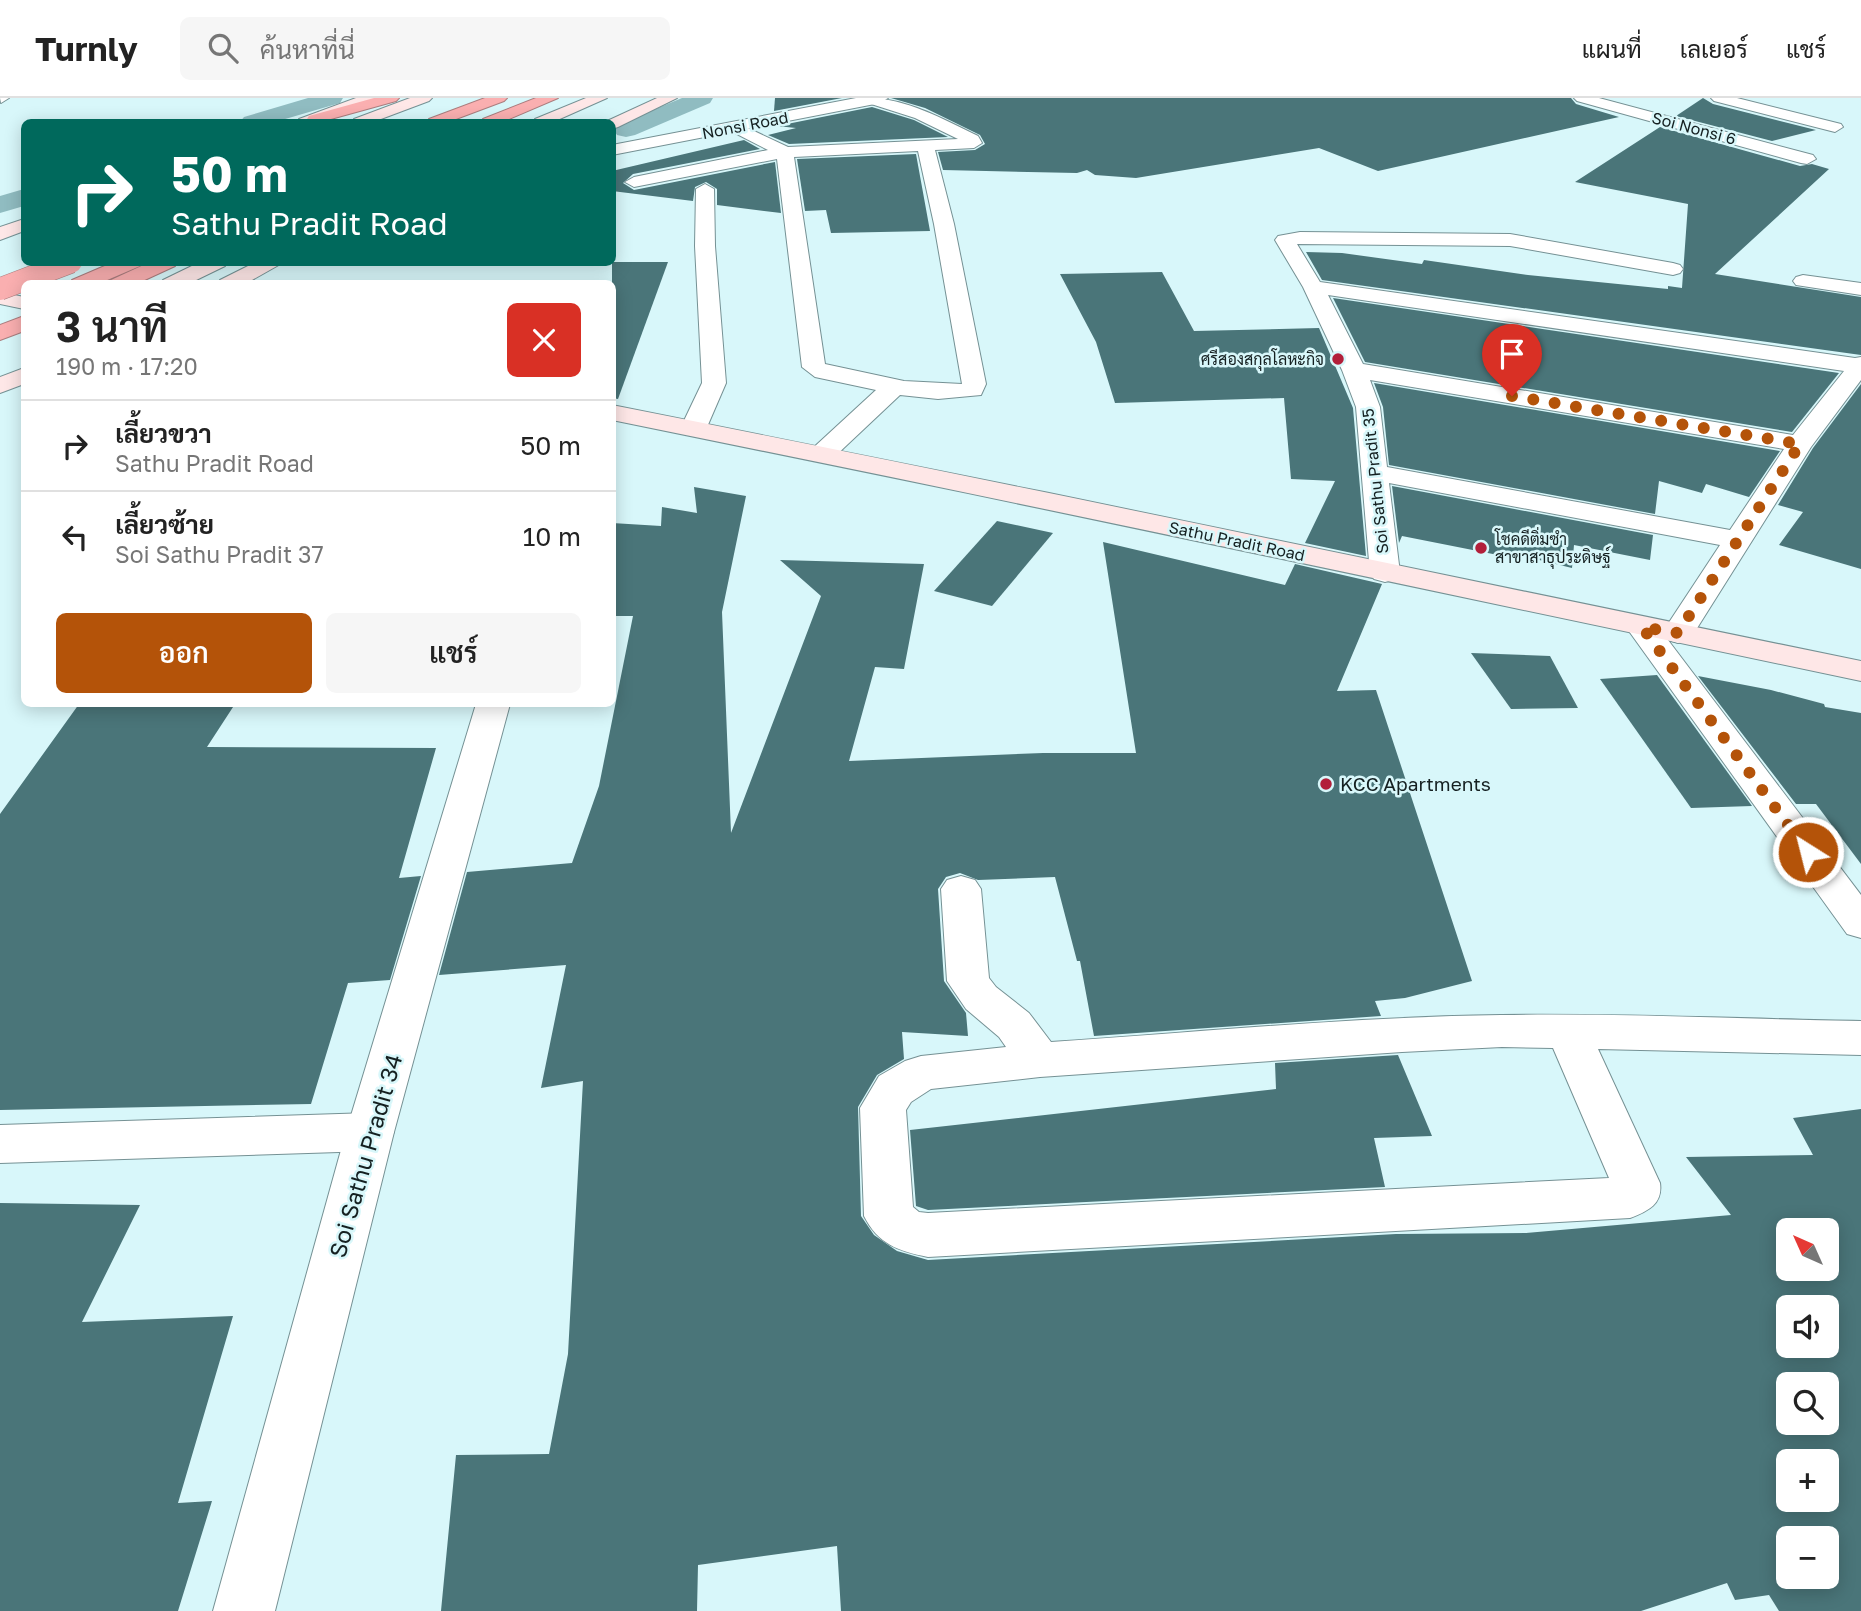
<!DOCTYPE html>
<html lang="th">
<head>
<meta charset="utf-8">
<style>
	:root { --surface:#fff; --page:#f6f6f6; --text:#222; --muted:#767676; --line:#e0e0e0; --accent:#b45309 }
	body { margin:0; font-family:"Golos Text",Sarabun,sans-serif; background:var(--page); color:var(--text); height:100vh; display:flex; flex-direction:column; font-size:26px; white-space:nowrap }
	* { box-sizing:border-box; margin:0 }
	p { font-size:23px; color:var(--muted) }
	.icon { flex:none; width:38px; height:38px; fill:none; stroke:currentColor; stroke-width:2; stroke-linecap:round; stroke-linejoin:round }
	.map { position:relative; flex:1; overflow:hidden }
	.side { position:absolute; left:21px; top:182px; width:595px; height:427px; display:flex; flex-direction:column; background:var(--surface); border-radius:10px; box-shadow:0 4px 18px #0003 }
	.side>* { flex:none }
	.top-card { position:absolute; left:21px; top:21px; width:595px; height:147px; border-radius:10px; box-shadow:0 4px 18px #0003; background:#00695c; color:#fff; overflow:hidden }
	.needle { width:46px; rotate:315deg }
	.fabs { position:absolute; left:1776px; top:1120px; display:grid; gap:14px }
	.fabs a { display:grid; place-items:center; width:63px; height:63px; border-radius:10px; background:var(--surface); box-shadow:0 4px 18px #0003; font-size:35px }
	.pin { position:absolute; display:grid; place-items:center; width:60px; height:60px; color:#fff; margin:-72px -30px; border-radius:50% 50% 50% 0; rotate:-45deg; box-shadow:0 0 7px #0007 }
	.pin .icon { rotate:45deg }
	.me { position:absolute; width:77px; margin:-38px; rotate:324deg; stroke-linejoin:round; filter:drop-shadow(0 0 5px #0008) }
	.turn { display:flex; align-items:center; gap:24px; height:147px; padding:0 35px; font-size:32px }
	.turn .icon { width:91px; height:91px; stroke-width:2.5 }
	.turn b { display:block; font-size:49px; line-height:60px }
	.round { display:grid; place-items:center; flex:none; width:74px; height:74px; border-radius:10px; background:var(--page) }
	.summary { display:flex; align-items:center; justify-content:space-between; height:119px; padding:0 35px }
	h1 { font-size:42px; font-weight:600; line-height:52px }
	.primary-button { display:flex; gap:14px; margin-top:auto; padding:14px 35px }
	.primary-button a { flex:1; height:80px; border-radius:10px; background:var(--accent); color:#fff; font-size:28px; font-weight:600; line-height:80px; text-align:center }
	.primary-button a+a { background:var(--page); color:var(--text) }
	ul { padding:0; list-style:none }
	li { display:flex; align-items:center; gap:21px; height:91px; padding:0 35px; border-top:2px solid var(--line) }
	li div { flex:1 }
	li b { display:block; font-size:26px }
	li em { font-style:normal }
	header { display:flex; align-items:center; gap:42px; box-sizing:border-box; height:98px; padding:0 35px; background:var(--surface); border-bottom:2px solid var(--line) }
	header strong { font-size:33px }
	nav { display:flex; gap:38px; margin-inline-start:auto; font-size:24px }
	.search { width:490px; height:63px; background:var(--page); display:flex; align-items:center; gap:18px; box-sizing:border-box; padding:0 24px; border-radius:10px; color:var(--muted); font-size:26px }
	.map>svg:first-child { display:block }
</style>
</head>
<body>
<header>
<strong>Turnly</strong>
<div class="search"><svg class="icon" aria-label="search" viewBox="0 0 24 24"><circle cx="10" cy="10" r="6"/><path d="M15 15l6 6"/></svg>ค้นหาที่นี่</div>
<nav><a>แผนที่</a><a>เลเยอร์</a><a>แชร์</a></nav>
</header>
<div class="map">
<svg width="1861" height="1513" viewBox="0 0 1861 1513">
	<rect width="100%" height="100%" fill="#d8f7fa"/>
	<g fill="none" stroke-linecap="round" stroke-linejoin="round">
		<g fill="#90bcc1" fill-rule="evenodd">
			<polygon points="308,0 343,0 340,5 275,24 240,24 244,19"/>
			<polygon points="682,0 713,0 710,5 635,37 626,39 617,37 614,32 617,27"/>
			<polygon points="24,91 24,108 0,115 0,98"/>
		</g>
	</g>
	<g fill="#4a7579" fill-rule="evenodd">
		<polygon points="775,0 842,0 774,13"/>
		<polygon points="891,0 1571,0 1576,6 1619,19 1378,73 1319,50 1136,80 1095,77 1087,72 1077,75 943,72 938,54 975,52 985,46 980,37 925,10"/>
		<polygon points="1703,0 1713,6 1816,32 1772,43 1676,18"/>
		<polygon points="872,9 914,22 948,39 789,46 768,37 796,30 777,28"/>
		<polygon points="1660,29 1800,68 1812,66 1829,71 1715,176 1861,199 1861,257 1322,182 1306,154 1342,155 1422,166 1424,162 1528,177 1668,191 1668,188 1682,190 1688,106 1575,84"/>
		<polygon points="744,42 760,51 633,76 623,85 634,92 775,64 781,115 717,107 717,91 706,84 695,89 693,103 612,93 612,73"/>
		<polygon points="916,56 930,133 831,135 826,112 805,113 797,61"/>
		<polygon points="612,164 668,164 618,301 612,300"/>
		<polygon points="1162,174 1194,233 1319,230 1353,310 1366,458 1305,445 1335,383 1291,381 1284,300 1115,305 1096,244 1060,176"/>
		<polygon points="1333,200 1839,275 1792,334 1365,264"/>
		<polygon points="1374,285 1780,353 1749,399 1706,386 1702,395 1659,383 1655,416 1389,367 1383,309"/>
		<polygon points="1861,286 1861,471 1779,447 1803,414 1778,407 1813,350"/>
		<polygon points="1392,388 1653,437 1650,462 1574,447 1572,470 1507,454 1508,459 1402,438 1399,445"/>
		<path d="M694,389l52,9 -24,116 9,221 90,-237 -41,-36 144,4 -20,105 -29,-2 -26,94 194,-8h93l-33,-211 182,43 10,-21 87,20 -45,107 39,-1 96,291 -67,17 -30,3 6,15 -287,20 -14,-75h-3l-22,-84 -77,3 -18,-7 -14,4 -8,12 6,92 22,32 2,23 -66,-4 2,27 -27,16 -19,32 3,109 13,19 23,16 31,9 468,-26 130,-1 205,-18 -45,-58 127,-2 -20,-37 68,-9v502h-82l-10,-16 -34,5 -8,-17 -86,28h-800l-4,-65 -139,19 -1,46h-256l15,-156 93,-1 19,-100 15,-273 -42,7 25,-123 -127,10 28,-103 105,-9 27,-77 34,-170h-21v-93l49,3 1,-19 35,6zM1788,1132h39v39h-39zM1788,1209h39v39h-39zM1788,1286h39v39h-39zM1788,1363h39v39h-39zM1788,1440h39v39h-39z"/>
		<polygon points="997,423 1053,435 992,508 934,493"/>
		<polygon points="1471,555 1550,558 1578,610 1511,611"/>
		<polygon points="1657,577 1752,708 1691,710 1600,581"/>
		<polygon points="1698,578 1771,592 1824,606 1825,609 1861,615 1861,766 1816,706 1796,706"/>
		<polygon points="79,606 235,606 207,649 436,650 399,780 421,778 390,882 348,885 311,1006 0,1012 0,716"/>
		<polygon points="1398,957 1432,1038 1374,1040 1385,1089 928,1112 916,1108 910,1032 1276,991 1275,965"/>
		<polygon points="0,1105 140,1107 82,1224 233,1218 178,1405 212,1403 178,1513 0,1513"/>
	</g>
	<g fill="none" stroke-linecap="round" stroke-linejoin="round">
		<g stroke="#759194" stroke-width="2">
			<g id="minor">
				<polygon points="0,0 9,0 1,5"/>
				<path d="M867,0c39,0 76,21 111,38l4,7 -8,5 -39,2 19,74 32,160 -5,11 -43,4 -38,-4 -69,65 -9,2 -9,-2 -4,-6 4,-6 63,-58 -61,-13 -13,-10 -25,-208 -143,28 -9,-5 9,-5 134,-27 -39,-20 -2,-3 2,-3 6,-2 53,25 170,-8 -43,-21 -47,-15zM918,53l16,73 28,160 -58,-3 -79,-17 -31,-207z"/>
				<polygon points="1574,0 1599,0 1813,57 1816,61 1807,66 1801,65 1577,3"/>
				<polygon points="1711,0 1737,0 1841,26 1843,29 1835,34 1714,3"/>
				<polygon points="705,86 714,91 715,148 726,285 707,329 703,334 694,337 685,334 681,329 702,285 695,148 696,91"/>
				<path d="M1300,134l210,2 163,29 7,2 3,4 -3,4 -7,2 -163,-29 -213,-2 23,38 535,76 6,-1v23l-50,67 -117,186 -5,7 -11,3 -10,-3 193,255v43l-14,-4 -221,-307 5,-7c16,-4 22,0 31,13l58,-88 -331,-62 11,90 -4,6 -11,3 -11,-3 -4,-6 -14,-166 -14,-37 -39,-83 -28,-47 3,-4zM1328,197l516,76 -51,64 -430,-71zM1370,282l414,69 -54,81 -343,-63 -7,-60z"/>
				<polygon points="1803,177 1861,185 1861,197 1796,187 1793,183 1796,179"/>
				<path d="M961,778l14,4 6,9 8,89 7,9 33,26 22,29c150,-10 300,-25 450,-27 120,-2 240,4 360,6v34l-263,-6 62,134c3,21 -12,28 -30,35l-702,39c-30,-6 -50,-13 -64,-41l-4,-108 19,-32 26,-15 16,-5 85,-9 -7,-10 -33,-28 -19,-28 -6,-92 6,-9zM1502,949l51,1 56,130 -681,35 -9,-1 -6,-5 -7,-97 5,-8 20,-13 109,-12 362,-25z"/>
				<polygon points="370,1015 387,1021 394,1034 387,1047 370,1053 0,1065 0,1027"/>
			</g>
		</g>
		<g stroke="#759194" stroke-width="2">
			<g id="tertiary">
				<polygon points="856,0 888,0 880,5 612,57 612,47"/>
				<polygon points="476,606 510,606 394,1034 275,1513 213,1513 346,1034"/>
			</g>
		</g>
		<g stroke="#759194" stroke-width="2">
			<g id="secondary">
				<polygon points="356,0 378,0 375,3 318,24 297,24 299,21"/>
				<polygon points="410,0 432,0 429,3 373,24 352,24 354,21"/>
				<polygon points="586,0 607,0 553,24 533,24 535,21"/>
				<polygon points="657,0 677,0 618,29 612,31 612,24 605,24"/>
				<polygon points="24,121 24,133 0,142 0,129"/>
				<polygon points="200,164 228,164 225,168 188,186 160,186 163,182"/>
				<polygon points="256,164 284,164 245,186 217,186 220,182"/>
				<polygon points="0,194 24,199 24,211 0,206"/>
				<polygon points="24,270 24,286 0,295 0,279"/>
				<path d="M612,307c417,82 833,171 1249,256v20c-416,-87 -832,-177 -1249,-261z"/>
			</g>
		</g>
		<g stroke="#aa7d7e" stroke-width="2">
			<g id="motorway">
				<polygon points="374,0 399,0 396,3 320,24 309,24 307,21 309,18"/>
				<polygon points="485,0 507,0 504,3 448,24 427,24 429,21"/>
				<polygon points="536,0 558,0 502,24 481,24 483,21"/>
				<polygon points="114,164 143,164 140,168 98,186 69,186 72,182"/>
				<polygon points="150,164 178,164 175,168 136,186 108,186 111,182"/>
				<polygon points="24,218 24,233 0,242 0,227"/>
			</g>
		</g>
		<use href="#minor" fill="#fff" fill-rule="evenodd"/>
		<use href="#tertiary" fill="#fff" fill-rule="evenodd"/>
		<use href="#secondary" fill="#fee7e7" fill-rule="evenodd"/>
		<use href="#motorway" fill="#faafb0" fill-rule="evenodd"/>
		<g stroke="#aa7d7e" stroke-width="23" stroke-linecap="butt">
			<polyline id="motorway-bridge" points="0,191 71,164"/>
		</g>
		<use href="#motorway-bridge" stroke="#faafb0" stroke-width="22"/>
	</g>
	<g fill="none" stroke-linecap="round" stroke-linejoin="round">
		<polyline stroke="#b45309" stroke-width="12" stroke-dasharray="0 21.6" points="1512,298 1800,346 1678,535 1642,529 1808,754"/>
	</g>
	<g fill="#b21f3a" stroke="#d8f7fa" stroke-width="2.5">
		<circle cx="1338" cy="261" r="7"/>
		<circle cx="1481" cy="450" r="7"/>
		<circle cx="1326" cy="686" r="7"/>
	</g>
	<g text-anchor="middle" stroke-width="5" stroke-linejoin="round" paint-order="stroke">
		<g font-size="16" fill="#152021" stroke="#d8f7fa">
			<text transform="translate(745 27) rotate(-11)" y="6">Nonsi Road</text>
			<text transform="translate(1694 30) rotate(15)" y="6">Soi Nonsi 6</text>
			<text transform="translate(1375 383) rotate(-96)" y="6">Soi Sathu Pradit 35</text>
			<text transform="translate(1237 443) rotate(12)" y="6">Sathu Pradit Road</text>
		</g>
		<g font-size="16" fill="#152021" stroke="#d8f7fa" text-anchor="end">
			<text x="1324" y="267">ศรีสองสกุลโลหะกิจ</text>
			<text x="1495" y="447" text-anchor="start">โชคดีติ่มซำ<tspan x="1495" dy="18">สาขาสาธุประดิษฐ์</tspan></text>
		</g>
		<g font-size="19" fill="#152021" stroke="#d8f7fa" text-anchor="start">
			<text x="1340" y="693">KCC Apartments</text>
		</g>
		<g font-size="23" fill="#152021" stroke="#d8f7fa">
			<text transform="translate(366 1058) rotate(-74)" y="8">Soi Sathu Pradit 34</text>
		</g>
	</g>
</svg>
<div class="fabs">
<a><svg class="needle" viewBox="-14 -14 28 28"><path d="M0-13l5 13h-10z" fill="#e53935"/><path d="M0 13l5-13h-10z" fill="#767676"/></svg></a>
<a><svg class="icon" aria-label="sound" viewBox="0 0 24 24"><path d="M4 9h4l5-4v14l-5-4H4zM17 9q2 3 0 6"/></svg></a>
<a><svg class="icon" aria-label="search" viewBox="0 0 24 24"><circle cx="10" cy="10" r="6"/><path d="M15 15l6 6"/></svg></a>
<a>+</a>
<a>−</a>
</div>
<div class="pin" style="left:1512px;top:298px;background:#d93025"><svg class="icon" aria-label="arrive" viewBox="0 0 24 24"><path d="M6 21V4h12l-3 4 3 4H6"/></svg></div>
<svg class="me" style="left:1808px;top:754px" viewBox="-20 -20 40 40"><circle r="17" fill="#b45309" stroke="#fff" stroke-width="3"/><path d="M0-11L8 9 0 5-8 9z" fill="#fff"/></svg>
<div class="top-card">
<div class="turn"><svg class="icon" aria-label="right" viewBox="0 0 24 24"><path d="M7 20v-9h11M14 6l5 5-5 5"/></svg><div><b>50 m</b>Sathu Pradit Road</div></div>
</div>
<section class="side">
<div class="summary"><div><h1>3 นาที</h1><p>190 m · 17:20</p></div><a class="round" style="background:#d93025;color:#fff"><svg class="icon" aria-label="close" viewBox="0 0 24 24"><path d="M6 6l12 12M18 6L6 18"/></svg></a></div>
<ul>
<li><svg class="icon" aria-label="right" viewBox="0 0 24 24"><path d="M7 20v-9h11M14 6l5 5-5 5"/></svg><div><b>เลี้ยวขวา</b><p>Sathu Pradit Road</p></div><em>50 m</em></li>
<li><svg class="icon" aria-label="left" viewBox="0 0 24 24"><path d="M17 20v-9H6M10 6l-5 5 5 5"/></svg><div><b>เลี้ยวซ้าย</b><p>Soi Sathu Pradit 37</p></div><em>10 m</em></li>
</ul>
<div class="primary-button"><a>ออก</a><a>แชร์</a></div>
</section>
</div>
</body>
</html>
